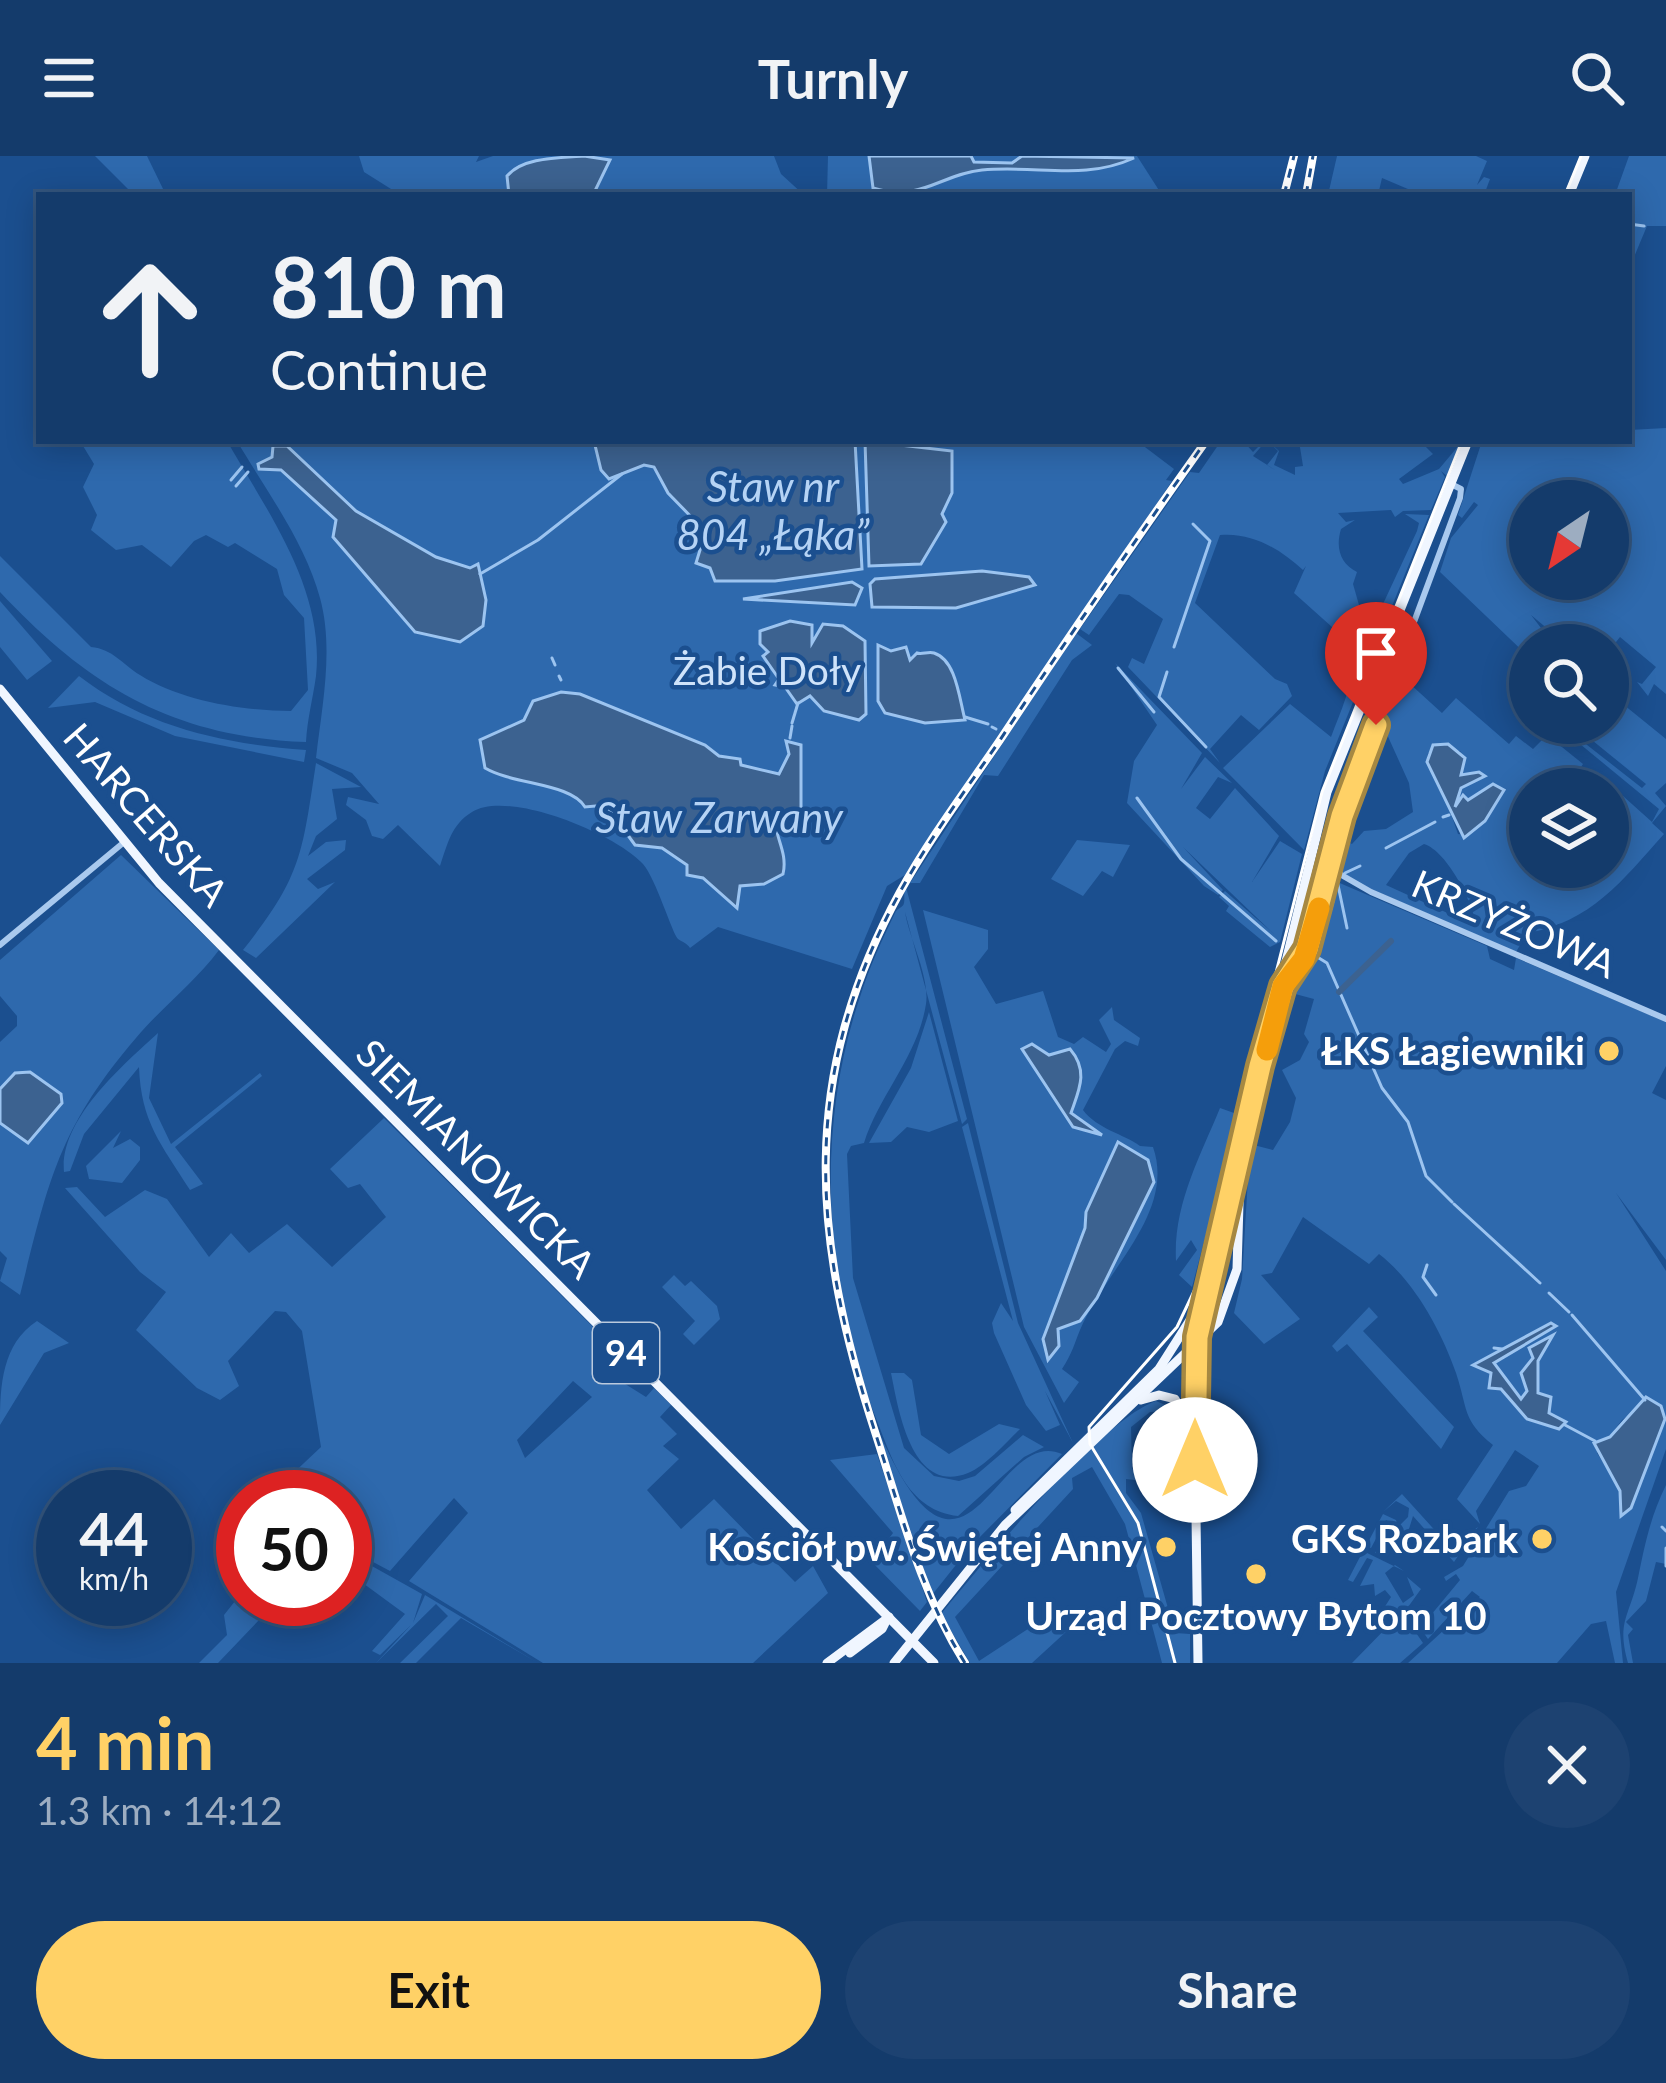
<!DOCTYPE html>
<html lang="en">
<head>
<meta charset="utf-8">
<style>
	:root { --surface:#143b6b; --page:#1d4271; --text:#f1f3f6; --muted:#9dadc1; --line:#33557e; --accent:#ffd166 }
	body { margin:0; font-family:Lato,sans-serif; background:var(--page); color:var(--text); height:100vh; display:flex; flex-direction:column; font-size:45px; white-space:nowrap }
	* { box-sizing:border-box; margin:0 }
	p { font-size:39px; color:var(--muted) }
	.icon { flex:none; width:66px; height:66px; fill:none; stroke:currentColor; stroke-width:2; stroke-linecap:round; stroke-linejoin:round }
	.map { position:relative; height:1507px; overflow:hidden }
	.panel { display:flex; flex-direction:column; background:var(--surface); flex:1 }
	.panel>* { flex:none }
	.top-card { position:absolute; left:36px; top:36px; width:1596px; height:252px; border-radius:0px; box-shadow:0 6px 30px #0003,0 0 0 3px var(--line); background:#143b6b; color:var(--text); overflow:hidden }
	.needle { width:78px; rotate:215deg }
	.controls { position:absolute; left:1509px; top:324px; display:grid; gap:24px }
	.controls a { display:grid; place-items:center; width:120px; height:120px; border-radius:50%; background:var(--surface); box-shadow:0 6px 30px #0003,0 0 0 3px var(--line); font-size:60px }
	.speed { position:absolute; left:36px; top:1314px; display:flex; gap:24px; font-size:60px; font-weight:700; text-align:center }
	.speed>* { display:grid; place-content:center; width:156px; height:156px; border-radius:50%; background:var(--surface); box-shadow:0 6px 30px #0003,0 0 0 3px var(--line); line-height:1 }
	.speed small { font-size:30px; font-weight:400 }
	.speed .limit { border:18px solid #d22; background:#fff; color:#111 }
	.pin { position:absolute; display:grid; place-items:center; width:102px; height:102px; color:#fff; margin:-123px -51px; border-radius:50% 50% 50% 0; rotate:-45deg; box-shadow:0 0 12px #0007 }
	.pin .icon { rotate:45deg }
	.me { position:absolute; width:132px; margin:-66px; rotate:0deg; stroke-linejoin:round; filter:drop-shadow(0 0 9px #0008) }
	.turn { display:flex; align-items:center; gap:42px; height:252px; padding:0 36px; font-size:54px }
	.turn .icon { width:156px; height:156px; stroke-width:2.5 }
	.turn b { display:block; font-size:84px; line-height:102px }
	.round { display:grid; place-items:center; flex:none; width:126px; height:126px; border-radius:63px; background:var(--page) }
	.summary { display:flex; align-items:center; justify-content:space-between; height:204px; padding:0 36px }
	h1 { font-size:72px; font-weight:700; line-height:90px; color:var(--accent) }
	.cta { display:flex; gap:24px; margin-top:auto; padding:24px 36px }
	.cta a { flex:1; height:138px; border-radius:72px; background:var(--accent); color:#111; font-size:48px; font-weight:700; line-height:138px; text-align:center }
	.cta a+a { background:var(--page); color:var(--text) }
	header { display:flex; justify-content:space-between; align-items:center; height:156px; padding:0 36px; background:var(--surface); font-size:54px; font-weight:700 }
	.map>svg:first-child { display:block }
</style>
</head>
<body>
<header><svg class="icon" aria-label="menu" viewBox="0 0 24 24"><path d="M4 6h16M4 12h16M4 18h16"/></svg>Turnly<svg class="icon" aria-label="search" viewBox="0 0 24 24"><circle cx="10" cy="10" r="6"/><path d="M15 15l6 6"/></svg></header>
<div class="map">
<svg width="1666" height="1507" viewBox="0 0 1666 1507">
	<rect width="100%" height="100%" fill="#1b4f8f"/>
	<g fill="#2e69ad" fill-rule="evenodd">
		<polygon points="95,0 147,0 166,39 134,39"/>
		<polygon points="359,0 479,0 476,6 493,0 774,0 781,18 804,39 399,38 364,16"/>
		<polygon points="828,0 1137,0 1162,39 827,39"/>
		<polygon points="1337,0 1476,0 1487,5 1477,29 1484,21 1490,23 1484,39 1422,39 1382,22 1378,39 1328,39"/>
		<polygon points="1629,0 1666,0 1666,70 1647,70 1629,113 1629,39 1615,39"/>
		<path d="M1666,272v266l-12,-10 -6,12 -11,-14 5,2 14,-17 -36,-30 -12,15v-7h-41l-36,-30 20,26 -21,4v13l-90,-86 11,-34 27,-33 -4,-3 -12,16 -4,-3 24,-74h147v-11zM1608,345v78h-78v-78z"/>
		<path d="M80,285h147c41,72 98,148 89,235 -3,22 -9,44 -10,66 -133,-5 -217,-55 -306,-150v-36l91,91c22,2 31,17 49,28 41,26 104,36 151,36l17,-21 -4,-72 -20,-23 -7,-26 -42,-26 -7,4 -22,-12 -12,6 -23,26 -29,-22 -26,5 -25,-20 6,-15 -14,-28 11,-23z"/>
		<path d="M237,285h900l37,28 -8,11 6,1 -267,394 -18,11 -35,83 -134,-42 -28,21c-3,-5 -8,-6 -12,-9 -6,-6 -22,-60 -35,-75 -26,-29 -134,-75 -171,-52 -21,13 -24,31 -32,54l-42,-41 -15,14 -11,-3 -6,-16 -20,-15 2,-8 31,7 -27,-31 -36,-15c6,-52 18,-109 4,-160 -15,-56 -55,-109 -83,-157z"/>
		<path d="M1221,285h22l10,11 11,-11h2l-13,15 22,14 -8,-5 11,-14 -10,-10 11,10 -5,14 21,10v-8l8,-1 -4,-25h121l13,13 -34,25 4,5 36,-15 21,-25 -13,32 -6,-5 4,6 -14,33 -28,1 -8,6 -4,-7 -53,3 8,9 9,-2 -14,9c-6,20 0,35 16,43l-4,12 8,28 15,7 41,-88 2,-8 -14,-9 24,1 -104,256 -21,79 -81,-82 67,-64 41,33c12,-32 26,-59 20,-93l-57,-51 12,-27 -3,4c-23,-21 -51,-38 -83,-35l-25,68 80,76 12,5 5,12 -33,34 -18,-15 -31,34 10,14 -92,-96 4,-9 12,6 19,-45 -34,-24 -10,-1 -30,41 -9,-6 110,-157 9,1z"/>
		<polygon points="0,445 52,505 27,524 0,491"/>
		<polygon points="1076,477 1092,489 1072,504 998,620 984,619 920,727 910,727"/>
		<polygon points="1115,507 1202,597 1181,633 1205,601 1232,627 1218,621 1196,652 1210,663 1235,632 1279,680 1252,726 1280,685 1302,698 1280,786 1270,791 1226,755 1229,750 1219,741 1225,735 1275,779 1183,691 1223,734 1218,739 1204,730 1127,647 1134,605 1157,569"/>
		<path d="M1398,517l44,40 14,-15 53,46 7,-8 17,13 14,-14 36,29 -8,12 16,13h-61v78h78v-64l6,4 9,-11 29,26 7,-13 -79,-65 2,-3 60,47 4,-4 -64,-52 5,-9h21v-31l58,47v44l-11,10 11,13 -14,17 12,11c-41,46 -74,89 -137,99l-11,19 -175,-76c-19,-46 38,-155 57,-203zM1385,574l24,53 4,29 -27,17 -22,2 -12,13 -9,-4zM1460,595l5,7 -5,17 25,1 -24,11 -6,20 37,-23 7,4 -10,28 -23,19 -8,-1 -20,-57 -11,-15 1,-9zM1424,688c23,7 50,60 52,82l-90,-41 23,-32z"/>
		<path d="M79,520c66,51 145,68 227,74l-2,12 -129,-26 -80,-34 -47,6z"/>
		<polygon points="1377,533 1383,546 1325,704 1335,641"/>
		<path d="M316,607l45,24 -29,2 5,30 -21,17 -8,20 18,-14 20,-2 -1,10 -38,29 11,10 17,-7 -79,76 -13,-8c59,-74 59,-96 73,-187z"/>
		<polygon points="1077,684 1130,689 1113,721 1102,715 1083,740 1051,723"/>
		<path d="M121,699l98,95c-24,32 -57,57 -83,88 -78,91 -88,145 -116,257l-20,-14 7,-23 -7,-7v-209l17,-16v-10l-17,-20v-36z"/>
		<path d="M1335,725l152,65 3,13 24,11 2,-12 150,64v44l-14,27 14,7v160l-50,-67 50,78v178l-50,143 7,71h-8l-9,-42 -15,3 -34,39h-149l72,-66 -8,-6 -44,48 -19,-27 4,-3 5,13 8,-1 34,-41 -4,-6 -10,7 -2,-4 19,-11 46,-75 17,-5 13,-20 -24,-16 -39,61 4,13 -23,-25 36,-54c-31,-25 -25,-36 -37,-72 -15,-43 -42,-92 -77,-119l-10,10 -66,-47 -31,56 -11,2 39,44 -36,25 -30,-31 8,-34 8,-135 23,6 17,-28 6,-24 -14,-28 18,-10 9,-18 -5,-8 10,-35 -30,-8 17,-21 27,-83zM1642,1249l18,30 -27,66 -12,1 -3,-16 -21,-33 25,-33z"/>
		<path d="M906,731l61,232 -5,5 -57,-212c4,26 25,65 21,92 -8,52 -47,91 -62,139l-13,3 -4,8 6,124 51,170 30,28 25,5 16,-5 48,-41 21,12 -20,10 -66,59c-48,-5 -64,-51 -79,-90 -54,-135 -66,-290 -19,-429 9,-29 22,-57 35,-84 2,-5 8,-5 9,-10 1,-5 -1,-11 2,-16z"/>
		<path d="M923,754l65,20v19l-14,18 22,37 47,-13 15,46 16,7 9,-7 23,15 5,-8 -12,-24 13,-13 2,13 26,18 -2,8 -13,-5 -10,8 -32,61c14,19 41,24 57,36l13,1c23,66 -48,123 -73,183 -5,12 -8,24 -18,39l17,13 -15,21 -40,-76z"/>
		<polygon points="929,856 958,965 929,976 907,971 891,986 869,987 911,912"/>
		<path d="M158,877l-9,65 22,46 89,-71 2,3 -87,71 28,37 -13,6c-29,-46 -49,-68 -51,-123l-55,67 -14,37 -6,1c-5,-52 59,-107 94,-139z"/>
		<path d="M1248,903l4,1 -60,227 -13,-12 18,-25 -6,-10 -15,21c-3,-56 24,-104 44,-153l14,5z"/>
		<path d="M384,962l244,244 -14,15 32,20 8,-9 17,17 -11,12 17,17 -14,12 16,13 -32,31 34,39 33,-30 81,83 18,-16 15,27 -75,70h-210l-134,-82 59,-68 -14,-15 -64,73 -45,-24v-50l-75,-2 51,-48 -19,-116 -16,-19 -11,-1 -47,50 11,25 -19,14 -23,-12 -61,-58 30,-38 -26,-20 -75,-84 12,-1 28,30 40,-27 22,9 42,58 22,-24 18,20 38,-29 45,43 54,-50 -26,-33 -12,4 -18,-19zM573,1225l19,16 -67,61 -8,-18z"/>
		<polygon points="968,967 1018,1167 1073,1287 1045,1235 1060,1269 1046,1275 1026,1249 994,1177 992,1167 1001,1147 1013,1165 962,971"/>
		<polygon points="121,975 113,992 130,983 140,991 140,1004 122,1027 89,1023 86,1010"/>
		<polygon points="674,1119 685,1130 691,1125 717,1150 720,1163 694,1189 683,1178 695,1165 662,1131"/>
		<polygon points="1369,1151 1378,1161 1363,1175 1454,1271 1441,1293 1347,1188 1337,1196 1332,1190"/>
		<path d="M37,1165l32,22 -25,10 -44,72c0,-40 2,-81 37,-104z"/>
		<path d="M891,1217h13l8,7 9,55 28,19 50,-30 21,5c-15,14 -33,36 -52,44 -57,23 -70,-66 -77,-100z"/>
		<path d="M1156,1245l21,9 -27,2 -19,15 1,42 11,1 -8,10 -9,-1v14l15,20 34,120 15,1v29h-28l-37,-139 -33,-57 -20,11 1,11 -118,128 24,44 75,-49 14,18 -36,33h-62l-29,-49c40,-49 160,-194 215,-213z"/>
		<path d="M873,1262c92,222 120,5 189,36l-91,92 -39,49z"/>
		<polygon points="877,1298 927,1446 920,1455 872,1406 893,1377 830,1304"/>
		<path d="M1666,1329v79l-10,-2 -10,39 -20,21 7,7 -5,6 5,28h-5c-12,-42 2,-47 10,-85 7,-34 12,-60 28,-93z"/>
		<polygon points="1402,1338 1450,1391 1478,1371 1454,1406 1413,1360 1409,1373 1380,1398 1375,1397 1392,1367 1386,1364 1371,1392 1366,1390 1383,1358 1396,1364 1398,1371 1408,1361 1409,1352 1396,1345 1383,1356"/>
		<polygon points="345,1395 422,1438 413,1467 425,1439 538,1507 461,1462 416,1507 400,1507 448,1460 436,1448 376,1507 411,1469 380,1499 372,1495 405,1458 345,1414"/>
		<polygon points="1363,1395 1404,1415 1395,1409 1385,1417 1403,1447 1414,1439 1407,1421 1421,1433 1403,1458 1423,1487 1400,1507 1352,1507 1394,1464 1388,1456 1377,1463 1391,1441 1385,1434 1375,1440 1374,1428 1360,1430 1373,1404 1367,1402 1353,1426 1348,1424"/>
		<polygon points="243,1435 243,1443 279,1443 218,1507 199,1507 227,1479 224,1459"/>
	</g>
	<g fill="#3c6290" stroke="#9cc4f0" stroke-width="3">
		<path d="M584,0l26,4 -17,35h-84l-2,-19c16,-19 52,-18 77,-20z"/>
		<path d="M869,0h102l3,6 38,1 10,-7 112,2c-51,23 -94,7 -152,12 -41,4 -62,33 -109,18z"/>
		<polygon points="594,285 855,285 862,413 775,425 715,425 710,412 696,407 704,381 700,370 668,337 654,311 644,309 609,323 601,314"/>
		<polygon points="865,285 952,295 952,337 942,358 946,366 921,408 869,410"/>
		<polygon points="273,290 287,290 356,355 436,401 470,412 478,408 486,444 483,470 460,486 415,476 333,381 336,364 281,314 259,313 258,308 272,301"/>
		<polygon points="982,415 1029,421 1035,429 956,452 872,451 870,428 875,423"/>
		<polygon points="852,426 862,432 855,449 743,443"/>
		<polygon points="790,465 812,469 812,487 823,468 843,470 865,485 866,558 859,564 824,555 810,540 797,548 785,531 775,529 779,523 763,500 768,496 760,488 760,475"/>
		<path d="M878,489l13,6 15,-4 4,13 7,-7c5,2 11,-2 17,0 22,7 25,44 31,67l-40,3 -40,-10 -7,-12z"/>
		<path d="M561,536l19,2 125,51 14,11 21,3 1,6 38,9 10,-20 -3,-13 15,4v67l-25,11c-1,14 12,30 7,51l-19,10 -24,2 -3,22 -34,-30 -16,-3v-10l-25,-17 -27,-3 -29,-40 -21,2c-14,-24 -71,-22 -100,-39l-5,-28 44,-20 9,-19z"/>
		<polygon points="1448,588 1465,602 1461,619 1479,616 1485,620 1461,632 1455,651 1463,639 1468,644 1493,628 1504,634 1485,665 1464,682 1427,606 1433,589"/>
		<path d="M1032,888l17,11 21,-6c19,22 9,41 1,64l31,22 -29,-8 -51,-78z"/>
		<polygon points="30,916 61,938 62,947 28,987 0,967 0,933 15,917"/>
		<polygon points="1118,986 1148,1004 1154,1026 1097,1142 1080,1165 1058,1173 1059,1190 1048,1204 1043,1183 1085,1072 1086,1056"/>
		<polygon points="1551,1167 1556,1170 1494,1207 1521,1243 1527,1235 1521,1217 1533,1202 1529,1192 1553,1179 1538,1205 1538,1237 1551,1241 1549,1257 1566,1266 1559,1273 1527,1263 1501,1233 1489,1232 1491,1217 1473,1209"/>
		<polygon points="1646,1241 1661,1250 1665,1263 1631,1352 1621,1360 1620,1335 1594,1287 1610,1281"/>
	</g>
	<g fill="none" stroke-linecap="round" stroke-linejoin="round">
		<g stroke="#9cc4f0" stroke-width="3">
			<polyline points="1629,68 1644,70"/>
			<polyline points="231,324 242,311"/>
			<polyline points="236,330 248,316"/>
			<polyline points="480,418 538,384 622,318"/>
			<polyline points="1174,491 1210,385 1193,368"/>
			<polyline points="552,502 555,509"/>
			<polyline points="1118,512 1154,556"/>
			<polyline points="1167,516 1159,541 1206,591"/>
			<polyline points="559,520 561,524"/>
			<polyline points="965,561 988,568"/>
			<polyline points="792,567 798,547"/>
			<polyline points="992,571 996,573"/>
			<polyline points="790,582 792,570"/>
			<polyline points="1137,642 1181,703 1276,785"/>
			<polyline points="1443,661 1449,659"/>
			<polyline points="1386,692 1435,666"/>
			<polyline points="1345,717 1360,710"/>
			<polyline points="1338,729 1347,772"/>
			<polyline points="1314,799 1327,807 1382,932 1408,966 1426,1020 1452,1046"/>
			<polyline points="1318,799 1333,745"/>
			<polyline points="1454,1048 1540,1127"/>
			<polyline points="1427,1109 1423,1121 1436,1139"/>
			<polyline points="1549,1137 1569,1156"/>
			<polyline points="1572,1159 1645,1244"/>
			<polyline points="1494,1192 1502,1193"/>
			<polyline points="1565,1269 1595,1285"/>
			<polyline points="1662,1371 1666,1375"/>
			<polyline points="1666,1392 1666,1410"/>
		</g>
		<polyline stroke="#3c6290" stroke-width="6" points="1339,836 1391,785"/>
		<g stroke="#a9c9ee" stroke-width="6">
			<polyline points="1451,328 1461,333 1460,342 1342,660 1331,713 1371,736 1666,863"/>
			<polyline points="0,789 123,687"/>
		</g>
		<g stroke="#f0f6ff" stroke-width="9">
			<polyline points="1569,39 1585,0"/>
			<polyline points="0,533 159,727 934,1507"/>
			<polyline points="1283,830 1304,803 1331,713"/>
			<polyline points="1141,1244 1159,1239 1175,1243 1190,1271"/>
			<polyline points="1015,1354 1159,1213 1199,1150"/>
			<polyline points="850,1497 882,1473 888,1461"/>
			<polyline points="827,1507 889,1461"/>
			<polyline points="894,1507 1005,1369 1218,1166 1237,1113 1240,1015"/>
			<polyline points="1198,1507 1194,1212 1205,1140 1327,636 1468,285"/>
		</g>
		<g stroke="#fff" stroke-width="3">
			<polyline points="1565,39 1581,0"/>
			<polyline points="1175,1507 1138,1367 1090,1288 1089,1271 1177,1171 1196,1131 1322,636 1462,285"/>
		</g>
		<g stroke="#fff" stroke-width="8">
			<g id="rail">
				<polyline points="1284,39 1294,0"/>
				<polyline points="1306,39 1313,0"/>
				<path d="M965,1507c-44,-69 -64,-151 -89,-228 -64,-196 -78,-356 24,-543 29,-53 66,-102 100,-152 67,-101 136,-201 206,-299"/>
			</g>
		</g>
		<use href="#rail" stroke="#1b4f8f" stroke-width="3" stroke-dasharray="9" stroke-linecap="butt"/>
	</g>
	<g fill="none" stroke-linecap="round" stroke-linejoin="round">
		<g stroke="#a68842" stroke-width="30">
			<polyline id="route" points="1195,1304 1197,1181 1260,910 1283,830 1307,793 1342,660 1376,569"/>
		</g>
		<use href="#route" stroke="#ffd166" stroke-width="21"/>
		<polyline stroke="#f59e0b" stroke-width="21" points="1267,894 1283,830 1304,803 1319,752"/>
	</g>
	<g fill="#ffd166" stroke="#1b4f8f" stroke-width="4.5">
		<circle cx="1609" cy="895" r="12"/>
		<circle cx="1542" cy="1383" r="12"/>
		<circle cx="1166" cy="1391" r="12"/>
		<circle cx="1256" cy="1418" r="12"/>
	</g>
	<g text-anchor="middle" stroke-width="9" stroke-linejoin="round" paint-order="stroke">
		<rect fill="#1b4f8f" stroke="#bbcadd" stroke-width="3" x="593" y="1167" width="66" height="60" rx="9"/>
		<g font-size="36" font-weight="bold" fill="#fff">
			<text x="626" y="1210">94</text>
		</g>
		<g font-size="39" fill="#cfe3fa" stroke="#1b4f8f">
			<text x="767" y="529">Żabie Doły</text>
		</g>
		<g font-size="39" fill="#fff" stroke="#1b4f8f">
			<text transform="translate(146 659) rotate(49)" y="14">HARCERSKA</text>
			<text transform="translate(1514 768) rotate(23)" y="14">KRZYŻOWA</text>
			<text transform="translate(476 1003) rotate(45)" y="14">SIEMIANOWICKA</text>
		</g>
		<g font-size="39" font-weight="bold" fill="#fff" stroke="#1b4f8f" text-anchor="end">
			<text x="1585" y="909">ŁKS Łagiewniki</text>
			<text x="1518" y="1397">GKS Rozbark</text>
			<text x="1142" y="1405">Kościół pw. Świętej Anny</text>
			<text x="1256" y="1474" text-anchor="middle">Urząd Pocztowy Bytom 10</text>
		</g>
		<g font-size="42" font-style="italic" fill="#b5d3f5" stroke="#1b4f8f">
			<text x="773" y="346">Staw nr<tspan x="773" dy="48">804 „Łąka”</tspan></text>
			<text x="719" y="677">Staw Zarwany</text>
		</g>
	</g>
</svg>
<div class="controls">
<a><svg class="needle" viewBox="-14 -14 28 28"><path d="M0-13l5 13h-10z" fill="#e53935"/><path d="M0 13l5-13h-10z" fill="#9dadc1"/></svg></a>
<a><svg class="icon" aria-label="search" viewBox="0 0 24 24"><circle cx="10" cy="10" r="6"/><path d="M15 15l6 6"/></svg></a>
<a><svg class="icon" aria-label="layers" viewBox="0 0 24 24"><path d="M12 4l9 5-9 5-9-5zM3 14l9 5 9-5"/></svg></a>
</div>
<div class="speed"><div>44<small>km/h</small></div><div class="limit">50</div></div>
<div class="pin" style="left:1376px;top:569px;background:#d93025"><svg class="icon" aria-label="arrive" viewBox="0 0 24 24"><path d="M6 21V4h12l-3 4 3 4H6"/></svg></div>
<svg class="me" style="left:1195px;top:1304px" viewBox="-20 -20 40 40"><circle r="19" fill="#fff"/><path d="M0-13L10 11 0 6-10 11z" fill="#ffd166"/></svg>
<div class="top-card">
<div class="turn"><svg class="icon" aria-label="ahead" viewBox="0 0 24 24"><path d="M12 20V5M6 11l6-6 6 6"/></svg><div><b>810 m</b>Continue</div></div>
</div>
</div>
<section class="panel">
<div class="summary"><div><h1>4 min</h1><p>1.3 km · 14:12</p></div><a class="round"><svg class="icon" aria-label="close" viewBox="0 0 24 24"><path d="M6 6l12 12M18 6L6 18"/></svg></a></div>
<div class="cta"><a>Exit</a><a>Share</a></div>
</section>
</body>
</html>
